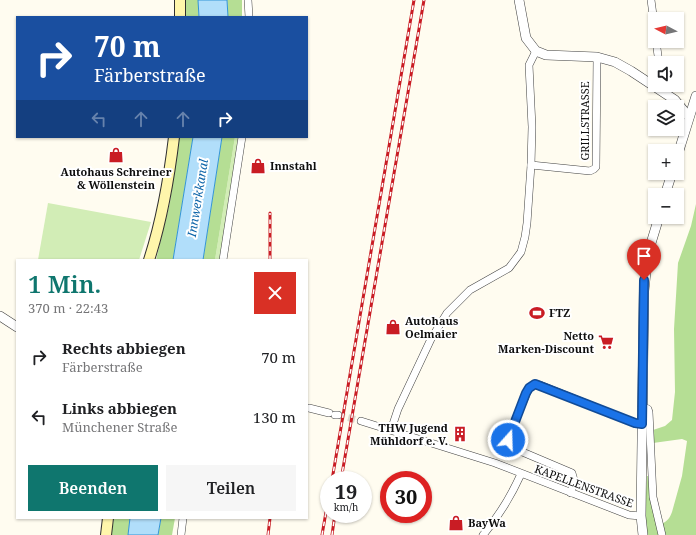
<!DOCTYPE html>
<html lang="de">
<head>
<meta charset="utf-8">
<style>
	:root { --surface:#fff; --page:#f6f6f6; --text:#202124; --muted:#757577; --accent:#0f766e }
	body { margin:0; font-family:"Noto Serif",serif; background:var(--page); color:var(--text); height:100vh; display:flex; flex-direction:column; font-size:15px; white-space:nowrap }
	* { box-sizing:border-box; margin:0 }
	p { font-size:13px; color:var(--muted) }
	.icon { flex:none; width:22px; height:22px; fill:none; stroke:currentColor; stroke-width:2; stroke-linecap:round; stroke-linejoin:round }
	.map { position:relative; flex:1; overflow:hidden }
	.details { position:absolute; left:16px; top:259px; width:292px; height:260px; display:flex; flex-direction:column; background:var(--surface); border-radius:0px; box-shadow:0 1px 3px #0004 }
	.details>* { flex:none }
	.hud { position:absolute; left:16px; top:16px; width:292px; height:122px; border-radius:0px; box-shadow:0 1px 3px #0004; background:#1a4fa0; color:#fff; overflow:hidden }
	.needle { width:26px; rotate:277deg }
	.tools { position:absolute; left:648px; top:12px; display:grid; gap:8px }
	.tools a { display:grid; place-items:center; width:36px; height:36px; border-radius:0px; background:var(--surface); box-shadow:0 1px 3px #0004; font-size:20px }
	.speed { position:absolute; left:320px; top:471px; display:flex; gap:8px; font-size:20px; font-weight:700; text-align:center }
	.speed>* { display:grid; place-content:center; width:52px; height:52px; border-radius:50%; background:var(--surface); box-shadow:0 1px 3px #0004; line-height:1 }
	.speed small { font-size:10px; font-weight:400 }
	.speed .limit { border:6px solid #d22; background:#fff; color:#111 }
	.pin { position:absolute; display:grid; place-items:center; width:34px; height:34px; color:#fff; margin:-41px -17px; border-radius:50% 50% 50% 0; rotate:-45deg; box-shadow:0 0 4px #0007 }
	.pin .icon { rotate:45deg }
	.me { position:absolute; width:44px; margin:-22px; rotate:20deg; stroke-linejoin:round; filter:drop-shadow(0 0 3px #0008) }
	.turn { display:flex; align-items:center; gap:14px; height:84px; padding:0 12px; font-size:18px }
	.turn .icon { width:52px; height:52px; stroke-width:2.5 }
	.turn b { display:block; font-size:28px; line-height:34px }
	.lanes { display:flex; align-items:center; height:38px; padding:0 12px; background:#0003; justify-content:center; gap:20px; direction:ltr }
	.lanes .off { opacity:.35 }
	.round { display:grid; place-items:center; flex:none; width:42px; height:42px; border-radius:0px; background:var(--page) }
	.overview { display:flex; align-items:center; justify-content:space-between; height:68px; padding:0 12px }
	h1 { font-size:24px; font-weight:600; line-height:30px; color:var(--accent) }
	.cta { display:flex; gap:8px; margin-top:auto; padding:8px 12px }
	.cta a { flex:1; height:46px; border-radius:0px; background:var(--accent); color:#fff; font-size:16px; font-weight:600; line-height:46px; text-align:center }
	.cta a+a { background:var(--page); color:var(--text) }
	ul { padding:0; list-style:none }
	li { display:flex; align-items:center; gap:12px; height:60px; padding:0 12px }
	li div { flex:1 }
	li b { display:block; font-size:15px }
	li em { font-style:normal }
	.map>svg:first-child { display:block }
</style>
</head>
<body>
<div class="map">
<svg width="696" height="535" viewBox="0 0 696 535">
	<rect width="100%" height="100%" fill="#fffcf0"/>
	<g fill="#d2edb6">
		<polygon points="235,137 240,137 220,260 215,260"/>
		<polygon points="48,203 151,222 139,260 38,260"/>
	</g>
	<g fill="#b5de94">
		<polygon points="186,0 198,0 199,17 186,17"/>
		<polygon points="227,0 242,0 242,17 228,17"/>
		<polygon points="179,137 193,137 173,260 156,260 170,202"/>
		<polygon points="222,137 235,137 215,260 203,260"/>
		<path d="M696,204v331h-32l-2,-11c5,-3 8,-6 10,-12l10,-36 5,-35 -5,-2 -29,4v-13l12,-4 7,-6 3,-28 -1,-63 4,-66 13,-37z"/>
		<polygon points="647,476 648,476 660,535 647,535 645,510"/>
		<polygon points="114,518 130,518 128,535 111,535"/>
		<polygon points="161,518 175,518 172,535 158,535"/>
	</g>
	<g fill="#b1defa" stroke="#3294d6">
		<polygon points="198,0 227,0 228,17 199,17"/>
		<polygon points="193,137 222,137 203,260 173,260"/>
		<polygon points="130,518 161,518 158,535 128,535"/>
	</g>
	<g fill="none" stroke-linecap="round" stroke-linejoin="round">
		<polyline stroke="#dbd8ce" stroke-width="7" stroke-dasharray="7 3.5" stroke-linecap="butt" points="338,415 361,421"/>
		<g stroke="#414141" stroke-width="8">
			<g id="minor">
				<polyline points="248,0 249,17"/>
				<polyline points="651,0 655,30"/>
				<polyline points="656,41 659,63"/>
				<polyline points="531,165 590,171 594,169 596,167 597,57"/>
				<polyline points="223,260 242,137"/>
				<polyline points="642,406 648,409 649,412 653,497 662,535"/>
				<polyline points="309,408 329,413"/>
				<polyline points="335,415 338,415"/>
				<polyline points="361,421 495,463 629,515 641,516"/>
				<polyline points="391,430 398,409 431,339 447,313 470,290 509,268 521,252 525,237 527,223 531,165 532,127 529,65 536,51"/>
				<polyline points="571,493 574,480 572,473 513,448 509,443 508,437 529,388 535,384 540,385 635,423 642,425"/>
				<polyline points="181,535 183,518"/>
				<path d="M483,535c16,-19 28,-39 38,-61"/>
			</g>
		</g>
		<g stroke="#414141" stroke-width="10">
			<g id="tertiary">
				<polyline points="519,0 526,38 536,51 546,55 597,57 615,62 631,71 675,100 689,117"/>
				<polyline points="677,157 696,96"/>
				<polyline points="665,195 672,173"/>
				<polyline points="0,316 17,327"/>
				<polyline points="643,535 641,516 644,291 648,253 659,217"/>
			</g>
		</g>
		<g stroke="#303030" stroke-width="12">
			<g id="secondary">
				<polyline points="180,0 180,17"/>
				<path d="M149,260c13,-40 20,-81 25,-123"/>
				<polyline points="106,535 108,518"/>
			</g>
		</g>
		<use href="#minor" stroke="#fff" stroke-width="7"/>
		<use href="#tertiary" stroke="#fff" stroke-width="9"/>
		<use href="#secondary" stroke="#fff6ab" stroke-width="10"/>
		<g stroke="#c91c24" stroke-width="3">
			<g id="rail">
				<polyline points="270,260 270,213"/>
				<polyline points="332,480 414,0"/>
				<polyline points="341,480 424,0"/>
				<polyline points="268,535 270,518"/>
				<polyline points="322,535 329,495"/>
				<polyline points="332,535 335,514"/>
			</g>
		</g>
		<use href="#rail" stroke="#fff" stroke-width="1.5" stroke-dasharray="4.5" stroke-linecap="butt"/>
	</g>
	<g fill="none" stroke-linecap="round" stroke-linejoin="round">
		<g stroke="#114b97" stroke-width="10">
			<polyline id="route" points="508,440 526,393 529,388 535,384 635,423 642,424 644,280"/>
		</g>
		<use href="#route" stroke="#1a73e8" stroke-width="7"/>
	</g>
	<defs>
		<g id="shop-bare" transform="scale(1.2)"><path d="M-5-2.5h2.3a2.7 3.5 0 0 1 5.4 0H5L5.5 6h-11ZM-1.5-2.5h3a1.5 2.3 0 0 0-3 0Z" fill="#c91c24" stroke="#fff" stroke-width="2.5" paint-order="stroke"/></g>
		<g id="stadium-bare" transform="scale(1.2)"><path d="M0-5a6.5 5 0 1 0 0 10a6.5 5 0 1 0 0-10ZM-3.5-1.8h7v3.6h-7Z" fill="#c91c24" stroke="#fff" stroke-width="2.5" paint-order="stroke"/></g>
		<g id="supermarket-bare" transform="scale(1.2)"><path d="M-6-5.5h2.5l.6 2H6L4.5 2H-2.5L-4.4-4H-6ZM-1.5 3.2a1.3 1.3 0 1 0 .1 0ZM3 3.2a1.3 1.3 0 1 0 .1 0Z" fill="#c91c24" stroke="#fff" stroke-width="2.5" paint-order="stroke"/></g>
		<g id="building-bare" transform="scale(1.2)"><path d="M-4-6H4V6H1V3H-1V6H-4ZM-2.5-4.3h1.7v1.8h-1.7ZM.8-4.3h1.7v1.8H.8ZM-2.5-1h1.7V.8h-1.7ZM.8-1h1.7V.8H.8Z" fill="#c91c24" stroke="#fff" stroke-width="2.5" paint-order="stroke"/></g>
	</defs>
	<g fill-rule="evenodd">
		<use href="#shop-bare" x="116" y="155"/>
		<use href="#shop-bare" x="258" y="166"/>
		<use href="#stadium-bare" x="537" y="313"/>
		<use href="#shop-bare" x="393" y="327"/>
		<use href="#supermarket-bare" x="606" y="342"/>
		<use href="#building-bare" x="460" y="434"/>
		<use href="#shop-bare" x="456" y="523"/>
	</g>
	<g text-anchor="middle" stroke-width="4" stroke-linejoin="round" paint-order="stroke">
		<g font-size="11" fill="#0e0e0e" stroke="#fff">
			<text transform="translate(585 121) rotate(-90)" y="4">GRILLSTRASSE</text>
			<text transform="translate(584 486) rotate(20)" y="4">KAPELLENSTRASSE</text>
		</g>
		<g font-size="11" font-weight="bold" fill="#0e0e0e" stroke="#fff" text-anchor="start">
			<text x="270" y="170">Innstahl</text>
			<text x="116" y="176" text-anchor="middle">Autohaus Schreiner<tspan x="116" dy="13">&amp; Wöllenstein</tspan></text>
			<text x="549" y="317">FTZ</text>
			<text x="405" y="325">Autohaus<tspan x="405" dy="13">Oelmaier</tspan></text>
			<text x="594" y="340" text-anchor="end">Netto<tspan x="594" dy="13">Marken-Discount</tspan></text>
			<text x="448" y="432" text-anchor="end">THW Jugend<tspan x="448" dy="13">Mühldorf e. V.</tspan></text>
			<text x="468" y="527">BayWa</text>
		</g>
		<g font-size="12" font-style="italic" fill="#0e65a9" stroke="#fff">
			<text transform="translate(198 198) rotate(-81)" y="4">Innwerkkanal</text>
		</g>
	</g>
</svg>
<div class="tools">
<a><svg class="needle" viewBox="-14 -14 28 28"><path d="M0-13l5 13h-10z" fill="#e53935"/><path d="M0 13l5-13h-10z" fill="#757577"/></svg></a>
<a><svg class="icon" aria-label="sound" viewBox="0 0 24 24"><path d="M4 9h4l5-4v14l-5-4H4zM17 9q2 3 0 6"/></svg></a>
<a><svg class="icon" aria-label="layers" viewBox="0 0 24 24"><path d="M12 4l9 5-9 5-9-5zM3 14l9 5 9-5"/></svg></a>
<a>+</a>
<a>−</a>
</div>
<div class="speed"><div>19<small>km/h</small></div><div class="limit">30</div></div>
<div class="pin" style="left:644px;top:280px;background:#d93025"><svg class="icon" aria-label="arrive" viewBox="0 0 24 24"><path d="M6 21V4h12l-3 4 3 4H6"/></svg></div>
<svg class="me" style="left:508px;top:440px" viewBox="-20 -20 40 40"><circle r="17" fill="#1a73e8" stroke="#fff" stroke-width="3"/><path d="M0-11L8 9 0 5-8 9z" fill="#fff"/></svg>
<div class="hud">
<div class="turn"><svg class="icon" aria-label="right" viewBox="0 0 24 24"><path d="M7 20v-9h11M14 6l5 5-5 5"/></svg><div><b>70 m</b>Färberstraße</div></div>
<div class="lanes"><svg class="icon off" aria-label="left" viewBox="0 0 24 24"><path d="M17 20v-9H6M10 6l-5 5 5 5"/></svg><svg class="icon off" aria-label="ahead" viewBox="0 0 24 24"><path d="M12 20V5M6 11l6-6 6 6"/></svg><svg class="icon off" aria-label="ahead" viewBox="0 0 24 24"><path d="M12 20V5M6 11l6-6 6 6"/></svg><svg class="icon" aria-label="right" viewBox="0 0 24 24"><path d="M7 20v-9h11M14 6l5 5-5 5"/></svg></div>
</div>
<section class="details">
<div class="overview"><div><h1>1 Min.</h1><p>370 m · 22:43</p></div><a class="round" style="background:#d93025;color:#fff"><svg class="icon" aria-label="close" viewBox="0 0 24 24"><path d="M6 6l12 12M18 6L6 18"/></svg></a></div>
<ul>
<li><svg class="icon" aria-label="right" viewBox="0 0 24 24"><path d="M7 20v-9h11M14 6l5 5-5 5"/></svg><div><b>Rechts abbiegen</b><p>Färberstraße</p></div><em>70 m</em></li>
<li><svg class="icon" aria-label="left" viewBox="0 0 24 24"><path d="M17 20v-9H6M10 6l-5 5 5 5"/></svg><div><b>Links abbiegen</b><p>Münchener Straße</p></div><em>130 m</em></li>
</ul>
<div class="cta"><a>Beenden</a><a>Teilen</a></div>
</section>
</div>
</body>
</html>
